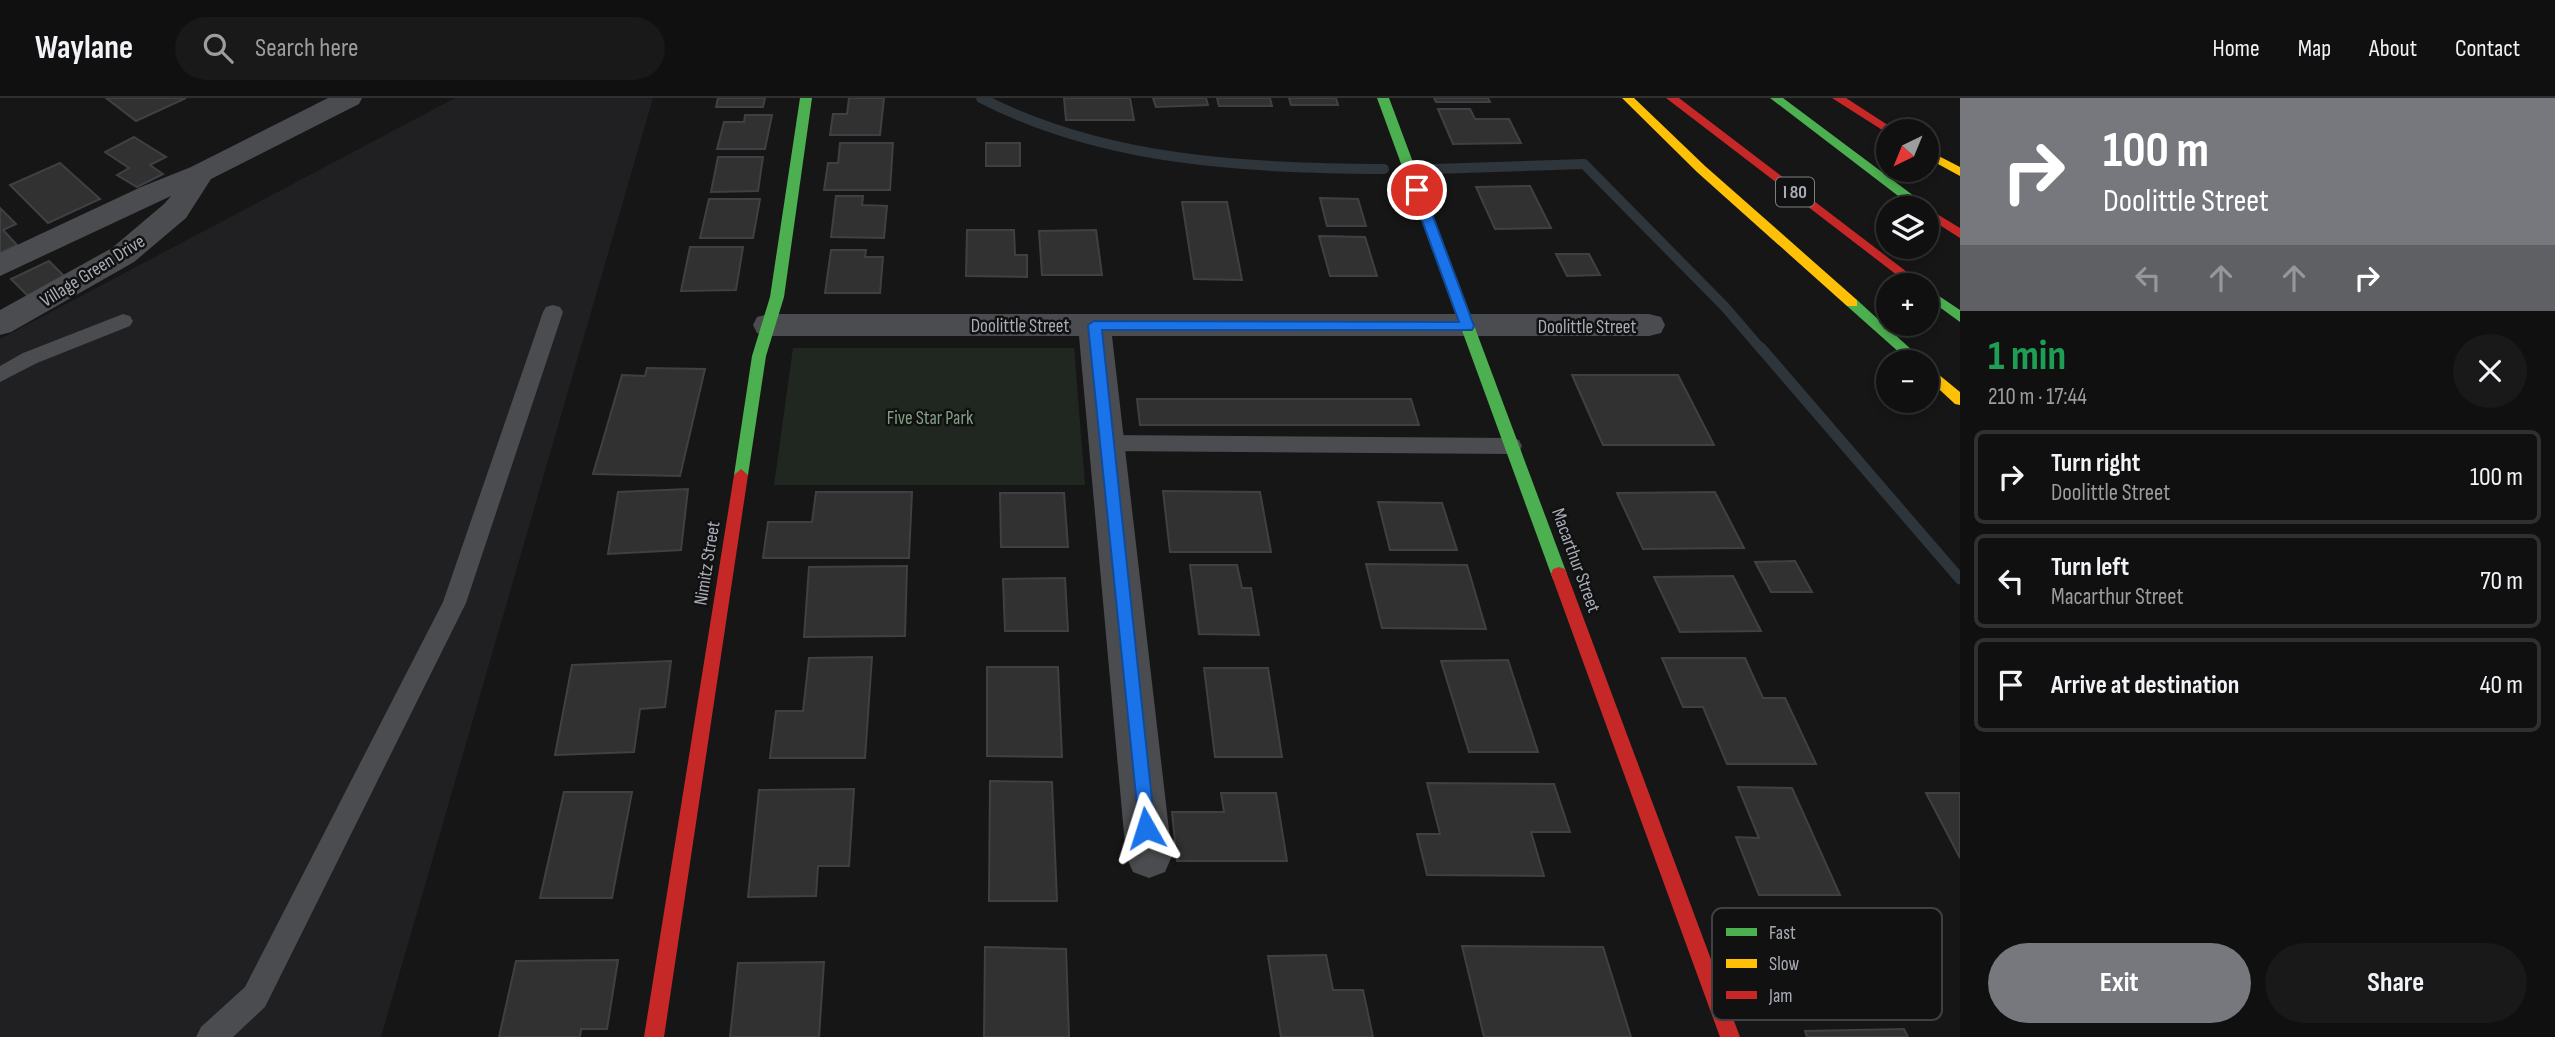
<!DOCTYPE html>
<html lang="en">
<head>
<meta charset="utf-8">
<style>
	:root { --surface:#101011; --page:#19191a; --text:#f1f3f6; --muted:#9c9d9f; --line:#303031; --accent:#76787e }
	body { margin:0; font-family:"Sofia Sans Condensed",sans-serif; background:var(--page); color:var(--text); height:100vh; display:flex; flex-direction:column; font-size:26px; white-space:nowrap }
	* { box-sizing:border-box; margin:0 }
	p { font-size:23px; color:var(--muted) }
	.icon { flex:none; width:38px; height:38px; fill:none; stroke:currentColor; stroke-width:2; stroke-linecap:round; stroke-linejoin:round }
	.map { position:relative; flex:1; overflow:hidden }
	.sheet { display:flex; flex-direction:column; background:var(--surface); width:595px }
	.sheet>* { flex:none }
	.top-card { background:#76787e; color:#fff; overflow:hidden }
	.needle { width:46px; rotate:223deg }
	.tools { position:absolute; left:1876px; top:21px; display:grid; gap:14px }
	.tools a { display:grid; place-items:center; width:63px; height:63px; border-radius:50%; background:var(--surface); box-shadow:0 4px 10px #0003,0 0 0 2px var(--line); font-size:35px }
	.pin { position:absolute; display:grid; place-items:center; width:60px; height:60px; color:#fff; margin:-30px; border:4px solid #fff; border-radius:50%; box-shadow:0 2px 7px #0007 }
	.me { position:absolute; width:77px; margin:-38px; rotate:354deg; stroke-linejoin:round; filter:drop-shadow(0 0 5px #0008) }
	.turn { display:flex; align-items:center; gap:24px; height:147px; padding:0 28px; font-size:32px }
	.turn .icon { width:91px; height:91px; stroke-width:2.5 }
	.turn b { display:block; font-size:49px; line-height:60px }
	.lanes { display:flex; align-items:center; height:66px; padding:0 28px; background:#0003; justify-content:center; gap:35px; direction:ltr }
	.lanes .off { opacity:.35 }
	.round { display:grid; place-items:center; flex:none; width:74px; height:74px; border-radius:37px; background:var(--page) }
	.head { display:flex; align-items:center; justify-content:space-between; height:119px; padding:0 28px }
	h1 { font-size:42px; font-weight:700; line-height:52px; color:#1e9e55 }
	.button { display:flex; gap:14px; margin-top:auto; padding:14px 28px }
	.button a { flex:1; height:80px; border-radius:42px; background:var(--accent); color:#fff; font-size:28px; font-weight:700; line-height:80px; text-align:center }
	.button a+a { background:var(--page); color:var(--text) }
	ul { padding:0; list-style:none }
	li { display:flex; align-items:center; gap:21px; height:94px; margin:0 14px 10px; padding:0 14px; border:4px solid var(--line); border-radius:10px }
	li div { flex:1 }
	li b { display:block; font-size:26px }
	li em { font-style:normal }
	header { display:flex; align-items:center; gap:42px; box-sizing:border-box; height:98px; padding:0 35px; background:var(--surface); border-bottom:2px solid var(--line) }
	header strong { font-size:33px }
	nav { display:flex; gap:38px; margin-inline-start:auto; font-size:24px }
	.search { width:490px; height:63px; background:var(--page); display:flex; align-items:center; gap:18px; box-sizing:border-box; padding:0 24px; border-radius:38px; color:var(--muted); font-size:26px }
	main { display:flex; flex:1; min-height:0 }
	.map>svg:first-child { display:block }
</style>
</head>
<body>
<header>
<strong>Waylane</strong>
<div class="search"><svg class="icon" aria-label="search" viewBox="0 0 24 24"><circle cx="10" cy="10" r="6"/><path d="M15 15l6 6"/></svg>Search here</div>
<nav><a>Home</a><a>Map</a><a>About</a><a>Contact</a></nav>
</header>
<main>
<div class="map">
<svg width="1960" height="939" viewBox="0 0 1960 939">
	<rect width="100%" height="100%" fill="#161617"/>
	<polygon fill="#202022" points="455,0 653,0 381,939 0,939 0,241"/>
	<polygon fill="#202721" points="793,250 1074,250 1085,387 774,387"/>
	<g fill="none" stroke-linecap="round" stroke-linejoin="round">
		<g stroke="#2e353b" stroke-width="10">
			<path d="M981,0c124,64 266,70 403,71"/>
			<polyline points="1434,71 1584,66 1725,209 1762,252"/>
		</g>
		<polyline stroke="#2e353b" stroke-width="11" points="1761,250 1960,481"/>
	</g>
	<g fill="#313132" stroke="#3f4043" stroke-width="2">
		<polygon points="106,0 186,0 136,23"/>
		<polygon points="718,0 765,0 763,9 716,9"/>
		<polygon points="849,0 884,0 880,37 830,37 833,16 847,16"/>
		<polygon points="1064,0 1130,0 1134,22 1066,22"/>
		<polygon points="1153,0 1206,0 1208,7 1156,9"/>
		<polygon points="1217,0 1270,0 1272,8 1219,8"/>
		<polygon points="1289,0 1336,0 1338,7 1291,7"/>
		<polygon points="1434,0 1488,0 1490,4 1436,4"/>
		<polygon points="1438,11 1470,11 1475,21 1509,21 1521,45 1453,46"/>
		<polygon points="745,17 772,17 765,51 717,51 724,24 744,24"/>
		<polygon points="134,39 166,59 150,67 163,76 137,89 117,77 129,70 105,54"/>
		<polygon points="840,45 893,45 890,92 824,92 828,65 838,65"/>
		<rect x="986" y="45" width="34" height="23"/>
		<polygon points="718,59 763,59 758,93 711,94"/>
		<polygon points="60,65 100,101 48,125 10,87"/>
		<polygon points="1530,88 1551,130 1495,131 1476,89"/>
		<polygon points="836,98 863,98 862,107 887,108 884,140 831,139"/>
		<polygon points="1320,100 1358,101 1366,128 1327,128"/>
		<polygon points="709,101 760,101 753,140 700,140"/>
		<polygon points="1182,104 1227,104 1242,182 1194,181"/>
		<polygon points="0,110 16,126 3,132 17,147 0,155"/>
		<polygon points="967,132 1014,132 1015,157 1027,157 1027,179 966,178"/>
		<polygon points="1096,132 1102,177 1042,177 1039,133"/>
		<polygon points="1319,138 1365,139 1377,178 1330,178"/>
		<polygon points="690,149 743,149 736,192 681,193"/>
		<polygon points="831,152 866,152 865,159 883,159 880,195 825,195"/>
		<polygon points="1556,156 1589,156 1600,177 1567,178"/>
		<polygon points="49,163 67,181 29,199 11,181"/>
		<polygon points="647,270 705,271 680,378 593,376 622,277 645,278"/>
		<polygon points="1572,277 1678,277 1714,347 1603,347"/>
		<polygon points="1137,301 1411,301 1419,327 1140,327"/>
		<polygon points="688,391 681,452 608,456 618,394"/>
		<polygon points="1163,393 1260,394 1271,454 1170,454"/>
		<polygon points="816,394 912,394 909,460 763,460 768,424 812,424"/>
		<polygon points="1715,394 1744,450 1643,451 1617,395"/>
		<polygon points="1000,395 1064,395 1068,449 1001,449"/>
		<polygon points="1378,404 1442,405 1457,452 1390,452"/>
		<polygon points="1795,463 1812,494 1771,494 1755,464"/>
		<polygon points="1366,466 1467,467 1486,531 1382,530"/>
		<polygon points="1190,467 1237,467 1242,490 1251,490 1259,537 1199,536"/>
		<polygon points="907,468 905,538 804,539 809,469"/>
		<polygon points="1733,478 1761,533 1680,534 1654,479"/>
		<polygon points="1065,480 1068,533 1005,533 1003,481"/>
		<polygon points="872,559 865,660 770,660 776,613 803,613 809,560"/>
		<polygon points="1662,560 1745,560 1763,600 1785,600 1816,666 1727,666 1703,609 1683,609"/>
		<polygon points="1508,562 1538,654 1469,654 1441,563"/>
		<polygon points="671,563 665,609 640,611 634,654 555,657 572,567"/>
		<polygon points="987,569 1058,569 1062,659 987,658"/>
		<polygon points="1204,570 1268,570 1282,659 1215,659"/>
		<polygon points="990,683 1052,684 1057,803 989,803"/>
		<polygon points="1427,685 1554,686 1570,734 1531,734 1544,778 1427,777 1417,736 1440,736"/>
		<polygon points="1738,689 1792,690 1840,797 1759,797 1736,739 1759,740"/>
		<polygon points="854,691 849,768 818,768 816,798 748,799 759,692"/>
		<polygon points="564,694 632,694 612,800 540,800"/>
		<polygon points="1221,695 1276,695 1287,763 1177,763 1172,714 1224,714"/>
		<polygon points="1926,695 1960,695 1960,760"/>
		<polygon points="1462,848 1603,849 1631,939 1484,939"/>
		<polygon points="985,849 1066,851 1069,939 984,939"/>
		<polygon points="1326,857 1333,892 1363,892 1373,939 1281,939 1268,858"/>
		<polygon points="618,862 607,931 581,931 580,939 499,939 516,863"/>
		<polygon points="824,864 819,939 730,939 738,865"/>
		<polygon points="1904,931 1908,939 1807,939 1805,933"/>
	</g>
	<g fill="none" stroke-linecap="round" stroke-linejoin="round">
		<g fill="#4b4c4f" fill-rule="evenodd">
			<polygon points="553,207 560,209 563,214 466,505 265,909 233,939 196,939 201,929 245,889 443,504 543,214 546,209"/>
			<polygon points="123,216 130,218 133,223 130,228 37,265 0,284 0,268 23,255"/>
			<polygon points="1106,337 1512,340 1519,342 1522,348 1519,354 1512,356 1106,353 1099,351 1096,345 1099,339"/>
		</g>
		<g fill="#4b4c4f" fill-rule="evenodd">
			<polygon points="328,0 362,0 359,6 211,81 186,120 134,164 11,234 0,237 0,212 112,150 164,106 171,98 0,178 0,155 141,89 191,69"/>
			<polygon points="769,216 1649,216 1661,219 1665,227 1661,235 1649,238 1112,238 1172,758 1165,774 1149,780 1133,774 1126,758 1079,238 769,238 757,235 753,227 757,219"/>
		</g>
		<g fill="#4caf50" fill-rule="evenodd">
			<polygon points="800,0 812,0 784,199 766,258 748,377 741,383 734,377 752,258 770,199"/>
			<polygon points="1377,0 1389,0 1567,476 1565,481 1553,481 1551,476"/>
			<polygon points="1770,0 1783,0 1926,107 1928,110 1927,112 1914,110"/>
			<polygon points="1927,190 1960,212 1960,224 1927,200"/>
			<polygon points="1852,201 1857,202 1925,264 1910,264 1847,208 1847,202"/>
		</g>
		<g fill="#ffc107" fill-rule="evenodd">
			<polygon points="1622,0 1634,0 1705,68 1857,202 1857,208 1847,208 1697,74"/>
			<polygon points="1927,52 1960,69 1960,78 1927,60"/>
			<polygon points="1927,267 1960,294 1960,307 1955,306 1927,280"/>
		</g>
		<g fill="#c62828" fill-rule="evenodd">
			<polygon points="1666,0 1679,0 1924,187 1910,187"/>
			<polygon points="1832,0 1846,0 1897,33 1887,35"/>
			<polygon points="1927,110 1960,130 1960,140 1927,119"/>
			<polygon points="741,371 748,377 664,939 644,939 734,377"/>
			<polygon points="1559,469 1565,471 1567,476 1740,939 1720,939 1551,476 1553,471"/>
		</g>
	</g>
	<polygon fill="#1a73e8" stroke="#114b97" stroke-width="2" points="1417,88 1423,92 1474,228 1472,232 1102,232 1155,730 1153,737 1146,739 1140,737 1088,227 1094,223 1459,224 1411,92"/>
	<g text-anchor="middle" stroke-width="5" stroke-linejoin="round" paint-order="stroke">
		<rect fill="#111112" stroke="#7b7e85" stroke-width="2" x="1776" y="79.5" width="38" height="29" rx="5"/>
		<g font-size="18" font-weight="bold" fill="#a9adb6">
			<text x="1795" y="100">I 80</text>
		</g>
		<g font-size="19" fill="#a9adb6" stroke="#111112">
			<text transform="translate(92 172) rotate(-32)" y="7">Village Green Drive</text>
			<text x="1020" y="234">Doolittle Street</text>
			<text x="1587" y="235">Doolittle Street</text>
			<text transform="translate(1577 462) rotate(70)" y="7">Macarthur Street</text>
			<text transform="translate(706 465) rotate(-81)" y="7">Nimitz Street</text>
		</g>
		<g font-size="19" fill="#81a083" stroke="#111112">
			<text x="930" y="326">Five Star Park</text>
		</g>
	</g>
	<rect x="1712" y="810" width="230" height="112" rx="10" fill="#111112" stroke="#3f4043" stroke-width="2"/>
	<rect x="1726" y="830" width="31" height="8" fill="#4caf50"/>
	<rect x="1726" y="861" width="31" height="9" fill="#ffc107"/>
	<rect x="1726" y="893" width="31" height="8" fill="#c62828"/>
	<g font-size="19" fill="#a9adb6">
		<text x="1769" y="841">Fast</text>
		<text x="1769" y="872">Slow</text>
		<text x="1769" y="904">Jam</text>
	</g>
</svg>
<div class="tools">
<a><svg class="needle" viewBox="-14 -14 28 28"><path d="M0-13l5 13h-10z" fill="#e53935"/><path d="M0 13l5-13h-10z" fill="#9c9d9f"/></svg></a>
<a><svg class="icon" aria-label="layers" viewBox="0 0 24 24"><path d="M12 4l9 5-9 5-9-5zM3 14l9 5 9-5"/></svg></a>
<a>+</a>
<a>−</a>
</div>
<div class="pin" style="left:1417px;top:92px;background:#d93025"><svg class="icon" aria-label="arrive" viewBox="0 0 24 24"><path d="M6 21V4h12l-3 4 3 4H6"/></svg></div>
<svg class="me" style="left:1146px;top:730px" viewBox="-20 -20 40 40"><path d="M0-17L14 15 0 8-14 15z" fill="#1a73e8" stroke="#fff" stroke-width="4"/></svg>
</div>
<section class="sheet">
<div class="top-card">
<div class="turn"><svg class="icon" aria-label="right" viewBox="0 0 24 24"><path d="M7 20v-9h11M14 6l5 5-5 5"/></svg><div><b>100 m</b>Doolittle Street</div></div>
<div class="lanes"><svg class="icon off" aria-label="left" viewBox="0 0 24 24"><path d="M17 20v-9H6M10 6l-5 5 5 5"/></svg><svg class="icon off" aria-label="ahead" viewBox="0 0 24 24"><path d="M12 20V5M6 11l6-6 6 6"/></svg><svg class="icon off" aria-label="ahead" viewBox="0 0 24 24"><path d="M12 20V5M6 11l6-6 6 6"/></svg><svg class="icon" aria-label="right" viewBox="0 0 24 24"><path d="M7 20v-9h11M14 6l5 5-5 5"/></svg></div>
</div>
<div class="head"><div><h1>1 min</h1><p>210 m · 17:44</p></div><a class="round"><svg class="icon" aria-label="close" viewBox="0 0 24 24"><path d="M6 6l12 12M18 6L6 18"/></svg></a></div>
<ul>
<li><svg class="icon" aria-label="right" viewBox="0 0 24 24"><path d="M7 20v-9h11M14 6l5 5-5 5"/></svg><div><b>Turn right</b><p>Doolittle Street</p></div><em>100 m</em></li>
<li><svg class="icon" aria-label="left" viewBox="0 0 24 24"><path d="M17 20v-9H6M10 6l-5 5 5 5"/></svg><div><b>Turn left</b><p>Macarthur Street</p></div><em>70 m</em></li>
<li><svg class="icon" aria-label="arrive" viewBox="0 0 24 24"><path d="M6 21V4h12l-3 4 3 4H6"/></svg><div><b>Arrive at destination</b></div><em>40 m</em></li>
</ul>
<div class="button"><a>Exit</a><a>Share</a></div>
</section>
</main>
</body>
</html>
